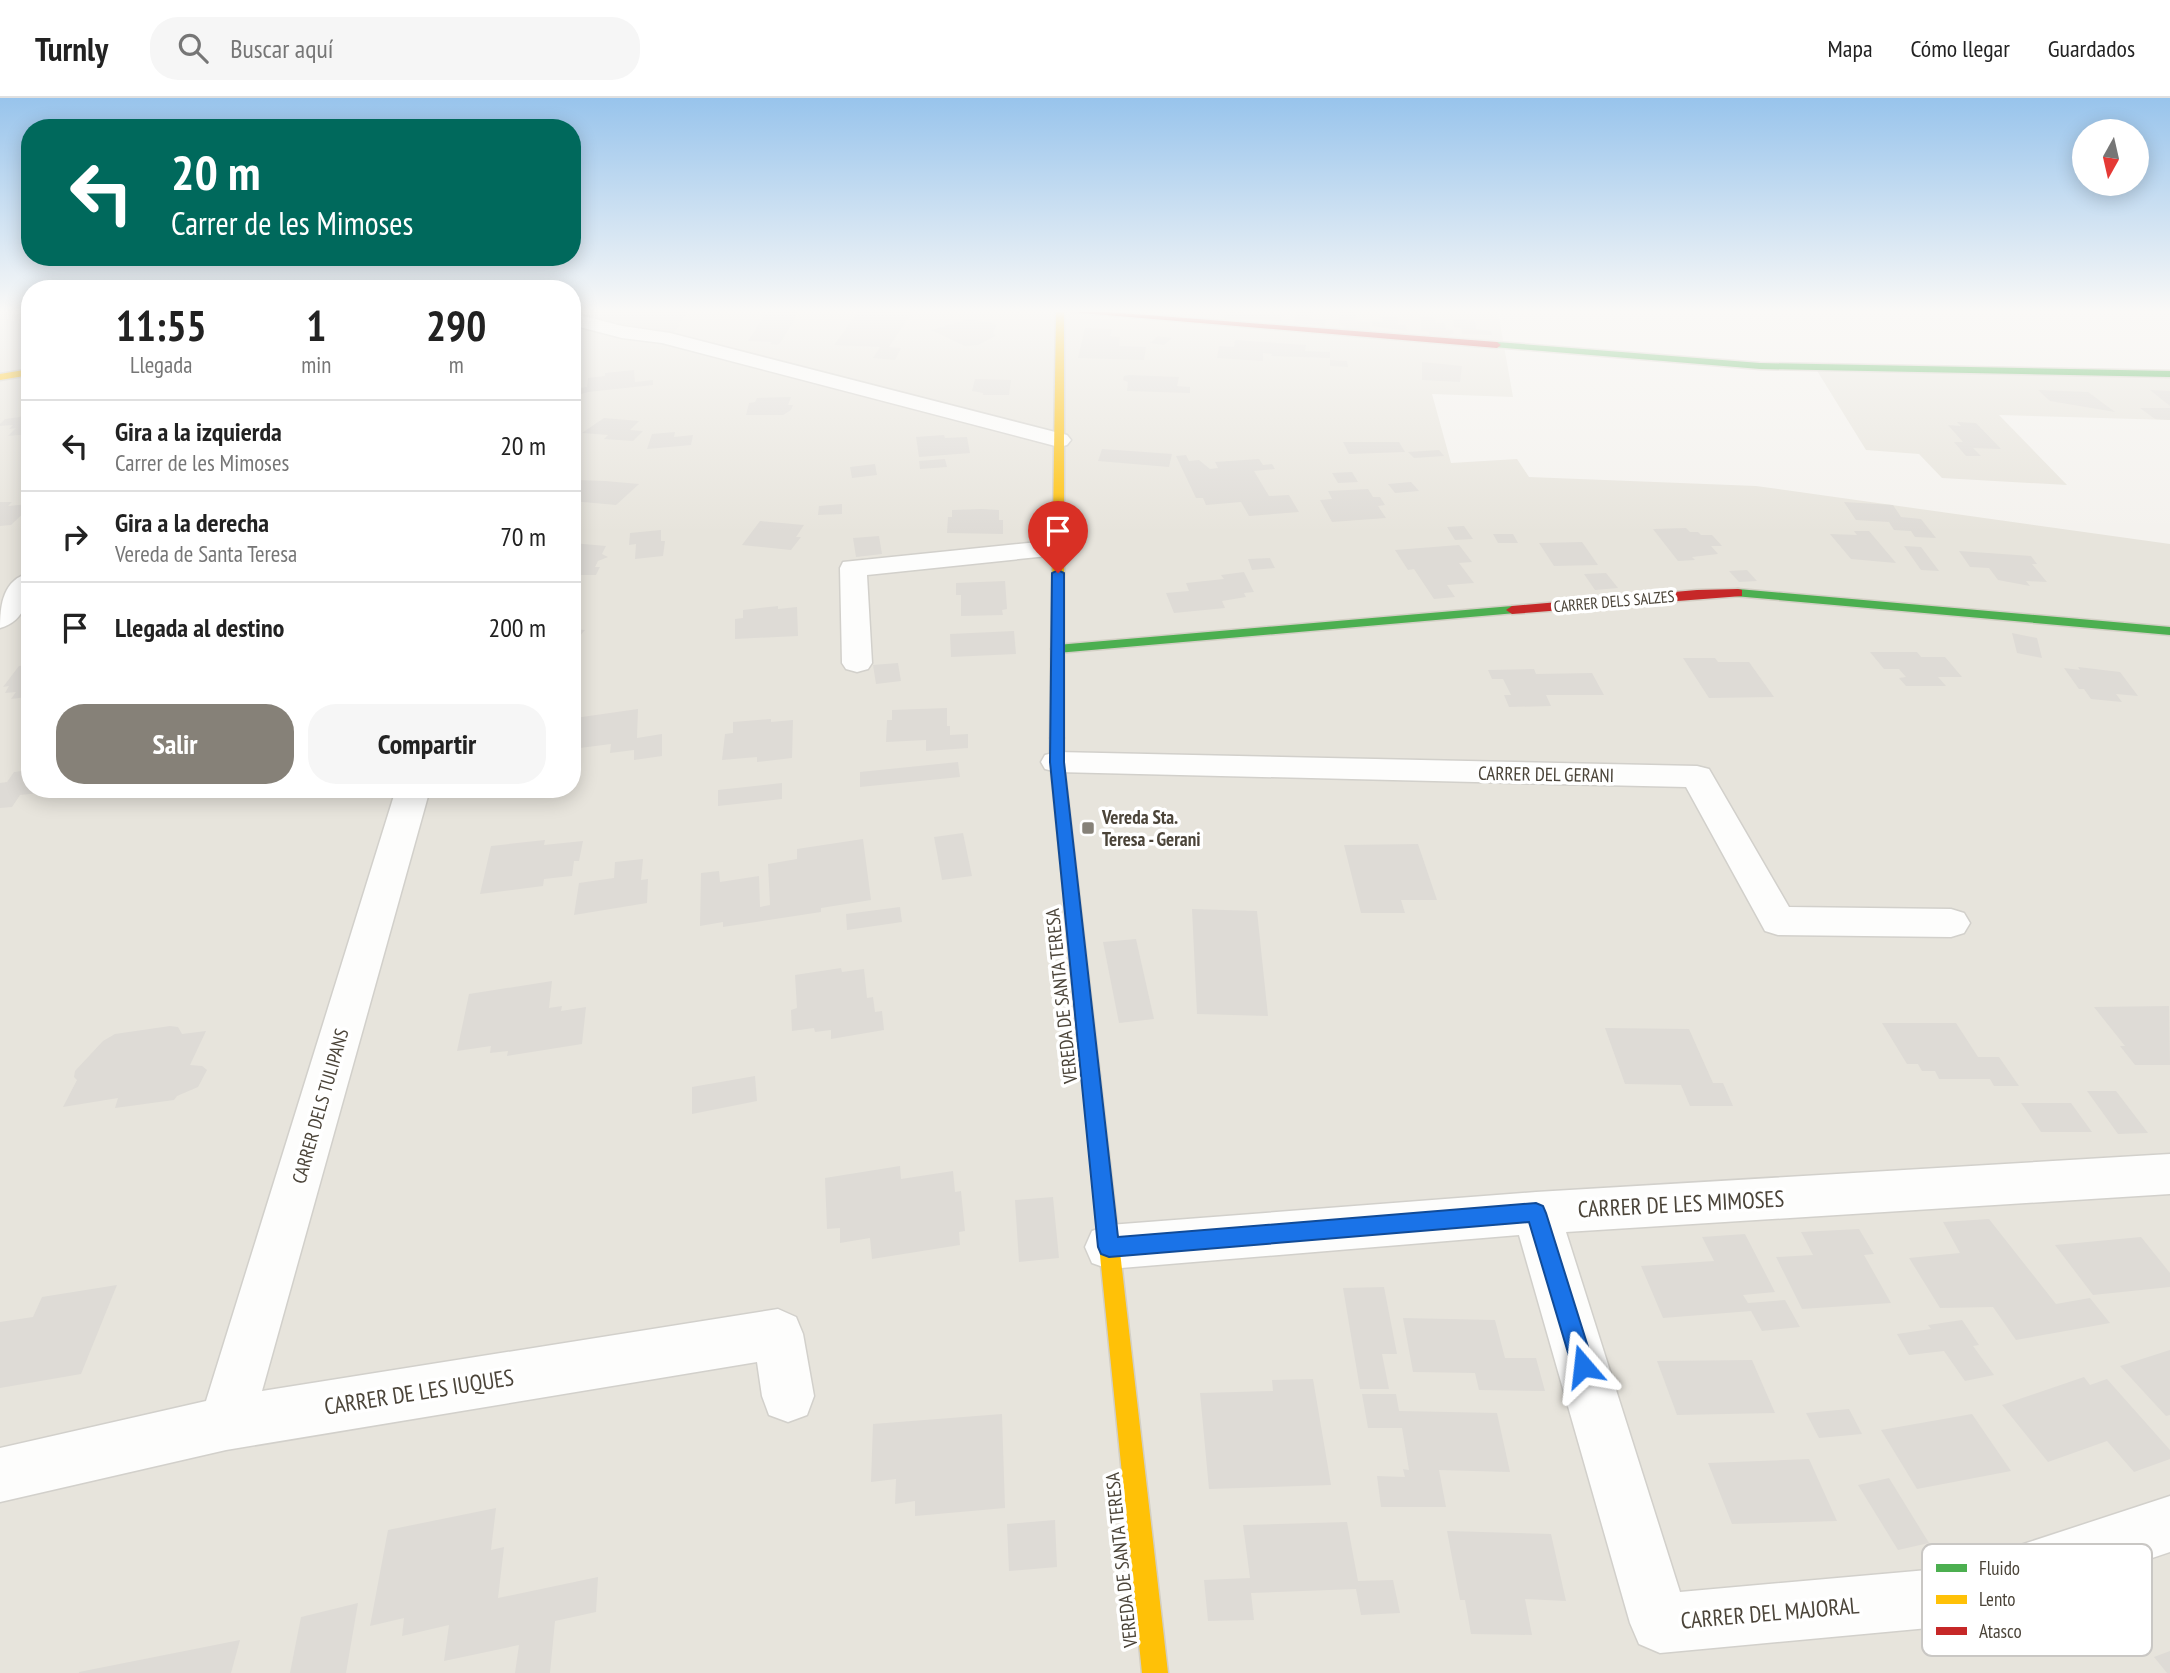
<!DOCTYPE html>
<html lang="es">
<head>
<meta charset="utf-8">
<style>
	:root { --surface:#fff; --page:#f6f6f6; --text:#222; --muted:#767676; --line:#e0e0e0; --accent:#868178 }
	body { margin:0; font-family:"PT Sans Narrow",sans-serif; background:var(--page); color:var(--text); height:100vh; display:flex; flex-direction:column; font-size:26px; white-space:nowrap }
	* { box-sizing:border-box; margin:0 }
	p { font-size:23px; color:var(--muted) }
	.icon { flex:none; width:38px; height:38px; fill:none; stroke:currentColor; stroke-width:2; stroke-linecap:round; stroke-linejoin:round }
	.map { position:relative; flex:1; overflow:hidden }
	.drawer { position:absolute; left:21px; top:182px; width:560px; height:518px; display:flex; flex-direction:column; background:var(--surface); border-radius:28px; box-shadow:0 4px 18px #0003 }
	.drawer>* { flex:none }
	.hud { position:absolute; left:21px; top:21px; width:560px; height:147px; border-radius:28px; box-shadow:0 4px 18px #0003; background:#00695c; color:#fff; overflow:hidden }
	.needle { width:46px; rotate:188deg }
	.tools { position:absolute; left:2072px; top:21px; display:grid; gap:14px }
	.tools a { display:grid; place-items:center; width:77px; height:77px; border-radius:50%; background:var(--surface); box-shadow:0 4px 18px #0003; font-size:35px }
	.pin { position:absolute; display:grid; place-items:center; width:60px; height:60px; color:#fff; margin:-72px -30px; border-radius:50% 50% 50% 0; rotate:-45deg; box-shadow:0 0 7px #0007 }
	.pin .icon { rotate:45deg }
	.me { position:absolute; width:77px; margin:-38px; rotate:343deg; stroke-linejoin:round; filter:drop-shadow(0 0 5px #0008) }
	.turn { display:flex; align-items:center; gap:24px; height:147px; padding:0 35px; font-size:32px }
	.turn .icon { width:91px; height:91px; stroke-width:2.5 }
	.turn b { display:block; font-size:49px; line-height:60px }
	.eta { display:flex; justify-content:space-evenly; align-items:center; height:119px; text-align:center }
	.eta b { font-size:42px; font-weight:800; line-height:49px }
	.button { display:flex; gap:14px; margin-top:auto; padding:14px 35px }
	.button a { flex:1; height:80px; border-radius:28px; background:var(--accent); color:#fff; font-size:28px; font-weight:800; line-height:80px; text-align:center }
	.button a+a { background:var(--page); color:var(--text) }
	ul { padding:0; list-style:none }
	li { display:flex; align-items:center; gap:21px; height:91px; padding:0 35px; border-top:2px solid var(--line) }
	li div { flex:1 }
	li b { display:block; font-size:26px }
	li em { font-style:normal }
	header { display:flex; align-items:center; gap:42px; box-sizing:border-box; height:98px; padding:0 35px; background:var(--surface); border-bottom:2px solid var(--line) }
	header strong { font-size:33px }
	nav { display:flex; gap:38px; margin-inline-start:auto; font-size:24px }
	.search { width:490px; height:63px; background:var(--page); display:flex; align-items:center; gap:18px; box-sizing:border-box; padding:0 24px; border-radius:28px; color:var(--muted); font-size:26px }
	.map>svg:first-child { display:block }
</style>
</head>
<body>
<header>
<strong>Turnly</strong>
<div class="search"><svg class="icon" aria-label="search" viewBox="0 0 24 24"><circle cx="10" cy="10" r="6"/><path d="M15 15l6 6"/></svg>Buscar aquí</div>
<nav><a>Mapa</a><a>Cómo llegar</a><a>Guardados</a></nav>
</header>
<div class="map">
<svg width="2170" height="1575" viewBox="0 0 2170 1575">
	<rect width="100%" height="100%" fill="#f4f2ee"/>
	<g fill="#e7e4dc">
		<polygon points="0,214 30,214 30,691 572,691 572,214 1498,214 1513,299 1432,296 1451,365 1517,361 1529,379 1756,388 2170,446 2170,1575 0,1575"/>
		<polygon points="1816,271 2170,279 2170,322 1999,317 2067,387 1942,380 1919,356 1866,352"/>
	</g>
	<g fill="#dedbd6">
		<polygon points="579,214 688,214 678,227 680,228 669,238 632,228 623,231 572,217"/>
		<polygon points="767,214 799,214 781,244 777,247 770,246 772,244 748,243"/>
		<polygon points="858,214 912,214 889,249 901,250 895,262 873,260 880,249 834,247"/>
		<polygon points="1225,214 1260,216 1282,215 1281,223 1242,221 1241,225 1223,223"/>
		<polygon points="1295,214 1311,214 1310,220 1326,222 1325,228 1294,225"/>
		<polygon points="1340,214 1355,214 1355,222 1370,225 1370,234 1344,232 1345,228 1339,227"/>
		<polygon points="1382,218 1398,218 1398,227 1406,227 1407,233 1372,228 1372,223 1383,224"/>
		<polygon points="1421,219 1435,220 1436,225 1445,225 1446,232 1453,232 1454,235 1448,238 1429,237 1429,234 1421,233"/>
		<polygon points="969,221 997,226 993,235 995,238 978,247 965,248 931,232"/>
		<polygon points="1453,221 1475,223 1476,231 1491,233 1492,237 1462,236 1461,230 1454,229"/>
		<polygon points="1085,230 1112,231 1110,238 1120,239 1119,248 1146,249 1144,262 1078,260"/>
		<polygon points="1158,238 1172,240 1164,247 1150,245"/>
		<polygon points="1235,242 1306,247 1305,253 1330,254 1330,260 1271,258 1272,256 1263,255 1263,263 1217,260 1219,248 1234,249"/>
		<polygon points="1330,262 1347,263 1348,269 1330,268"/>
		<polygon points="1422,264 1462,268 1460,284 1422,282"/>
		<polygon points="634,272 635,284 653,282 653,287 588,294 572,299 572,291 587,289 588,280 605,278 605,275"/>
		<polygon points="1129,277 1179,279 1177,288 1190,289 1190,295 1127,293 1128,284 1123,282 1124,278"/>
		<polygon points="975,281 1011,282 1009,297 983,297 983,295 972,293"/>
		<polygon points="2038,292 2088,294 2115,314 2050,303"/>
		<polygon points="2150,292 2170,293 2170,308"/>
		<polygon points="791,299 788,307 793,307 791,312 783,317 746,317 749,305 755,304 757,300"/>
		<polygon points="30,310 30,336 8,338 16,330 9,331 13,327 0,328 0,326 5,321 20,319"/>
		<polygon points="2140,310 2170,310 2170,322 2155,321"/>
		<polygon points="604,320 639,323 630,332 643,333 633,343 604,341 608,337 582,335"/>
		<polygon points="1957,324 1976,325 2001,351 1973,350 1981,358 1966,358 1954,344 1963,344 1948,327 1961,328"/>
		<polygon points="675,334 674,339 693,337 691,347 647,351 652,336"/>
		<polygon points="944,337 945,340 967,339 970,355 919,359 916,339"/>
		<polygon points="1343,344 1399,344 1405,354 1349,356"/>
		<polygon points="1102,351 1172,356 1169,369 1098,363"/>
		<polygon points="1439,352 1444,358 1414,360 1408,354"/>
		<polygon points="1186,357 1189,363 1199,362 1210,371 1218,370 1215,364 1259,361 1263,367 1272,366 1275,371 1254,373 1269,398 1289,397 1299,414 1249,418 1241,404 1206,407 1203,400 1196,400 1176,358"/>
		<polygon points="945,361 947,369 920,371 919,363"/>
		<polygon points="875,366 877,377 852,380 850,369"/>
		<polygon points="1352,374 1358,384 1338,385 1332,375"/>
		<polygon points="577,382 605,383 639,386 616,407 572,403 572,385"/>
		<polygon points="1411,384 1419,393 1395,395 1388,386"/>
		<polygon points="1368,391 1373,399 1380,399 1385,407 1378,408 1386,420 1332,424 1320,402 1332,401 1328,393"/>
		<polygon points="0,404 12,404 8,408 30,406 30,409 11,427 0,428"/>
		<polygon points="1844,404 1893,407 1901,419 1921,421 1936,440 1915,439 1911,433 1894,432 1889,424 1856,422"/>
		<polygon points="842,406 842,416 818,417 819,408"/>
		<polygon points="982,411 999,412 999,422 1003,422 1003,436 947,435 948,419 952,419 952,412"/>
		<polygon points="760,423 804,427 796,439 801,439 791,452 742,447"/>
		<polygon points="1464,428 1473,441 1455,442 1447,429"/>
		<polygon points="1686,430 1690,434 1698,434 1701,437 1712,437 1722,448 1711,448 1718,456 1692,459 1695,462 1678,463 1653,431"/>
		<polygon points="661,432 661,443 665,443 663,458 635,461 636,446 629,447 630,435"/>
		<polygon points="1854,433 1869,433 1896,465 1851,461 1830,436 1857,437"/>
		<polygon points="1493,436 1513,436 1518,445 1498,445"/>
		<polygon points="879,438 882,456 856,459 853,440"/>
		<polygon points="1582,444 1598,467 1554,468 1539,445"/>
		<polygon points="572,445 606,448 602,456 608,459 598,463 595,469 600,469 596,477 572,477"/>
		<polygon points="1459,447 1472,464 1459,465 1474,485 1447,487 1455,499 1434,501 1414,471 1408,472 1395,452"/>
		<polygon points="1904,448 1921,449 1939,473 1921,472"/>
		<polygon points="1959,453 2031,458 2037,466 2032,466 2047,484 2026,483 2030,488 1998,482 1989,470 1970,469"/>
		<polygon points="1270,460 1275,470 1252,472 1248,461"/>
		<polygon points="1747,472 1757,483 1739,484 1729,473"/>
		<polygon points="1244,474 1254,494 1244,495 1246,499 1222,503 1225,510 1174,515 1166,495 1189,493 1186,485 1224,481 1221,477"/>
		<polygon points="1606,475 1618,490 1595,492 1584,476"/>
		<polygon points="1005,483 1007,511 1002,512 1003,517 961,518 961,497 956,497 956,485"/>
		<polygon points="778,508 778,511 797,509 798,538 735,541 735,521 743,520 743,512"/>
		<polygon points="572,531 585,532 573,546 580,547 572,555"/>
		<polygon points="1014,533 1016,556 951,559 950,536"/>
		<polygon points="2012,535 2037,540 2042,560 2017,555"/>
		<polygon points="1870,554 1917,554 1921,559 1945,559 1962,579 1938,579 1946,588 1906,588 1899,580 1906,579 1899,571 1884,571"/>
		<polygon points="1683,560 1715,560 1718,564 1749,564 1774,599 1709,600"/>
		<polygon points="898,565 901,583 876,586 873,567"/>
		<polygon points="30,567 30,607 21,608 27,599 11,601 16,594 5,595 9,588 3,589 19,568"/>
		<polygon points="2078,569 2120,574 2138,598 2116,596 2122,604 2091,601 2084,591 2079,591 2064,570 2080,572"/>
		<polygon points="1534,571 1536,576 1592,575 1604,597 1546,597 1551,608 1509,609 1504,597 1511,597 1503,581 1492,581 1488,572"/>
		<polygon points="947,610 947,628 950,628 950,637 968,636 968,650 926,653 926,642 886,644 887,622 892,622 892,612"/>
		<polygon points="638,611 637,640 662,636 662,658 634,662 634,652 610,655 611,646 572,651 575,620"/>
		<polygon points="771,621 771,624 793,622 792,660 757,664 757,659 722,662 725,636 733,635 733,624"/>
		<polygon points="958,664 960,679 860,689 860,674"/>
		<polygon points="30,672 30,691 59,693 20,697 12,709 0,710 0,685 7,684 14,674"/>
		<polygon points="782,685 782,701 718,708 718,692"/>
		<polygon points="963,735 972,778 942,782 934,739"/>
		<polygon points="863,741 871,802 821,810 821,814 723,829 723,824 700,828 701,775 719,773 720,784 759,778 760,809 770,807 768,766 797,761 797,751"/>
		<polygon points="545,742 544,747 583,743 579,763 574,763 572,778 544,781 543,788 480,796 491,748"/>
		<polygon points="1418,746 1437,802 1401,802 1405,815 1361,815 1344,747"/>
		<polygon points="643,761 641,782 648,781 647,805 574,817 579,785 614,780 615,764"/>
		<polygon points="900,809 902,824 847,832 846,816"/>
		<polygon points="1192,811 1257,813 1268,918 1197,916"/>
		<polygon points="1136,841 1154,921 1119,925 1103,844"/>
		<polygon points="841,870 842,874 864,871 867,900 873,899 875,914 882,913 884,932 831,941 831,932 815,934 814,930 792,933 791,912 797,910 795,877"/>
		<polygon points="552,883 549,910 562,908 561,913 586,909 582,946 507,958 508,953 490,955 491,948 457,953 469,896"/>
		<polygon points="2169,908 2170,967 2135,967 2120,948 2125,948 2094,909"/>
		<polygon points="1882,925 1956,925 1978,959 1999,959 2019,988 1994,988 1990,981 1939,981 1935,973 1922,973 1918,966 1907,966"/>
		<polygon points="170,928 178,929 182,936 206,933 190,967 202,968 207,972 198,989 177,998 174,1002 115,1010 118,1000 63,1009 77,982 74,979 75,973 103,943 115,936"/>
		<polygon points="1605,930 1689,931 1713,985 1723,985 1733,1008 1690,1008 1681,987 1625,986"/>
		<polygon points="755,978 757,1003 692,1016 692,989"/>
		<polygon points="2087,993 2116,993 2148,1035 2118,1036"/>
		<polygon points="2021,1005 2071,1005 2092,1034 2041,1034"/>
		<polygon points="900,1068 901,1081 953,1073 955,1094 961,1093 965,1133 959,1134 960,1147 872,1161 870,1140 840,1145 840,1130 827,1131 825,1080"/>
		<polygon points="1053,1099 1059,1160 1019,1164 1015,1102"/>
		<polygon points="1989,1121 2056,1206 2090,1200 2110,1225 2016,1242 1993,1209 1940,1210 1909,1160 1960,1155 1943,1124"/>
		<polygon points="1859,1131 1874,1156 1864,1157 1891,1205 1802,1211 1776,1159 1813,1157 1801,1134"/>
		<polygon points="1745,1136 1775,1194 1743,1197 1748,1205 1785,1202 1800,1229 1762,1233 1751,1213 1663,1220 1641,1168 1714,1163 1702,1139"/>
		<polygon points="2141,1139 2170,1175 2170,1189 2093,1197 2055,1147"/>
		<polygon points="117,1187 81,1276 0,1290 0,1224 33,1219 42,1199"/>
		<polygon points="1384,1189 1397,1256 1382,1256 1389,1291 1360,1291 1343,1190"/>
		<polygon points="1403,1220 1495,1222 1505,1260 1536,1260 1545,1293 1479,1292 1475,1275 1413,1274"/>
		<polygon points="1962,1222 1979,1247 1973,1248 1994,1277 1965,1283 1944,1253 1909,1257 1897,1236 1931,1231 1928,1227"/>
		<polygon points="2170,1252 2170,1317 2166,1318 2120,1268"/>
		<polygon points="1752,1262 1775,1315 1677,1317 1657,1263"/>
		<polygon points="2084,1279 2090,1287 2107,1281 2170,1352 2170,1361 2134,1374 2107,1343 2048,1364 2002,1307"/>
		<polygon points="1313,1281 1331,1387 1209,1391 1200,1295 1273,1293 1272,1282"/>
		<polygon points="1362,1296 1396,1296 1399,1313 1497,1315 1510,1374 1439,1372 1446,1409 1381,1409 1377,1378 1405,1379 1403,1371 1409,1372 1402,1330 1368,1330"/>
		<polygon points="1849,1311 1862,1336 1819,1340 1806,1315"/>
		<polygon points="1002,1316 1005,1410 915,1418 915,1403 895,1406 896,1381 871,1384 873,1326"/>
		<polygon points="1972,1316 2011,1373 1917,1391 1881,1332"/>
		<polygon points="1809,1361 1837,1423 1732,1426 1708,1365"/>
		<polygon points="1889,1380 1929,1445 1898,1452 1858,1387"/>
		<polygon points="496,1410 491,1452 504,1449 498,1500 598,1479 596,1514 555,1523 550,1575 515,1575 519,1547 444,1563 449,1527 402,1538 404,1520 370,1528 388,1432"/>
		<polygon points="1055,1422 1057,1469 1009,1473 1007,1426"/>
		<polygon points="1347,1424 1358,1483 1393,1482 1400,1515 1361,1517 1356,1491 1251,1495 1254,1522 1208,1523 1204,1482 1250,1480 1243,1427"/>
		<polygon points="1447,1433 1551,1436 1566,1503 1525,1501 1532,1537 1471,1536 1465,1502 1460,1502"/>
		<polygon points="358,1505 346,1575 290,1575 301,1519"/>
		<polygon points="240,1542 231,1575 79,1575 79,1574"/>
		<polygon points="2170,1553 2170,1575 2167,1575 2154,1559"/>
	</g>
	<g fill="none" stroke-linecap="round" stroke-linejoin="round">
		<g stroke="#d2d0cb" stroke-width="3">
			<g id="street">
				<polygon points="572,215 622,228 670,235 1067,337 1071,342 1067,347 1059,349 662,245 622,240 572,227"/>
				<polygon points="1058,442 1067,444 1071,450 1067,456 867,477 872,565 868,571 857,574 846,571 842,565 840,470 843,464"/>
				<path d="M30,475c0,23 -4,48 -30,55 0,-23 3,-49 30,-55z"/>
				<polygon points="1057,654 1697,668 1709,671 1789,809 1951,811 1964,815 1970,825 1964,835 1951,839 1778,837 1765,833 1686,689 1057,674 1045,671 1041,664 1045,657"/>
				<polygon points="396,691 430,691 262,1293 778,1211 796,1219 803,1236 814,1298 807,1317 788,1324 769,1317 762,1298 757,1264 226,1352 0,1404 0,1350 206,1303"/>
				<polygon points="2170,1056 2170,1096 1566,1134 1680,1494 1950,1470 2170,1398 2170,1454 1950,1528 1660,1555 1639,1546 1630,1525 1519,1137 1109,1171 1092,1165 1085,1149 1092,1133 1109,1127 1536,1094"/>
			</g>
		</g>
		<g stroke="#d3cfc5" stroke-width="3">
			<g id="fast">
				<polygon points="1497,244 1760,265 2170,273 2170,279 1760,271 1494,249 1493,247"/>
				<polygon points="1738,491 2170,529 2170,537 1734,498 1734,492"/>
				<polygon points="1512,508 1518,512 1516,515 1057,555 1051,551 1057,547"/>
			</g>
		</g>
		<g stroke="#d3cfc5" stroke-width="3">
			<g id="slow">
				<polygon points="1056,214 1064,214 1064,640 1057,644 1050,640"/>
				<polygon points="30,271 30,277 0,282 0,276"/>
				<polygon points="1091,971 1097,973 1100,978 1168,1575 1142,1575 1082,978 1085,973"/>
			</g>
		</g>
		<g stroke="#d3cfc5" stroke-width="3">
			<g id="jam">
				<polygon points="1070,214 1108,214 1497,244 1501,247 1497,250"/>
				<polygon points="1738,491 1742,492 1742,498 1512,516 1506,512 1512,508 1697,492"/>
				<polygon points="1057,636 1064,640 1064,664 1100,978 1097,983 1091,985 1085,983 1082,978 1050,664 1050,640"/>
			</g>
		</g>
		<use href="#street" fill="#fdfdfc" fill-rule="evenodd"/>
		<use href="#fast" fill="#4caf50" fill-rule="evenodd"/>
		<use href="#slow" fill="#ffc107" fill-rule="evenodd"/>
		<use href="#jam" fill="#c62828" fill-rule="evenodd"/>
	</g>
	<linearGradient id="sky" x2="0" y2="1"><stop stop-color="#98c4ec"/><stop offset="0.49" stop-color="#faf9f7"/><stop offset="1" stop-color="#faf9f7" stop-opacity="0"/></linearGradient>
	<rect width="2170" height="435" fill="url(#sky)"/>
	<polygon fill="#1a73e8" stroke="#114b97" stroke-width="2" points="1058,472 1064,475 1064,664 1118,1139 1536,1105 1543,1108 1546,1115 1594,1268 1591,1276 1583,1279 1575,1276 1572,1268 1529,1124 1109,1159 1101,1156 1098,1149 1050,664 1052,475"/>
	<rect fill="#868178" stroke="#fff" stroke-width="2.5" x="1081" y="723" width="14" height="14" rx="3.5"/>
	<g text-anchor="middle" stroke-width="7" stroke-linejoin="round" paint-order="stroke">
		<g font-size="16" fill="#4b4439" stroke="#fff">
			<text transform="translate(1614 503) rotate(-5)" y="6">CARRER DELS SALZES</text>
		</g>
		<g font-size="19" fill="#4b4439" stroke="#fff">
			<text transform="translate(1546 676) rotate(1)" y="7">CARRER DEL GERANI</text>
			<text transform="translate(1061 898) rotate(-96)" y="7">VEREDA DE SANTA TERESA</text>
			<text transform="translate(320 1008) rotate(-74)" y="7">CARRER DELS TULIPANS</text>
			<text transform="translate(1121 1462) rotate(-96)" y="7">VEREDA DE SANTA TERESA</text>
		</g>
		<g font-size="19" font-weight="bold" fill="#4b4439" stroke="#fff" text-anchor="start">
			<text x="1102" y="726">Vereda Sta.<tspan x="1102" dy="22">Teresa - Gerani</tspan></text>
		</g>
		<g font-size="23" fill="#4b4439" stroke="#fff">
			<text transform="translate(1681 1106) rotate(-3)" y="8">CARRER DE LES MIMOSES</text>
			<text transform="translate(419 1294) rotate(-9)" y="8">CARRER DE LES IUQUES</text>
			<text transform="translate(1770 1515) rotate(-5)" y="8">CARRER DEL MAJORAL</text>
		</g>
	</g>
	<rect x="1922" y="1446" width="230" height="112" rx="10" fill="#fff" stroke="#c9c7c4" stroke-width="2"/>
	<rect x="1936" y="1466" width="31" height="8" fill="#4caf50"/>
	<rect x="1936" y="1497" width="31" height="9" fill="#ffc107"/>
	<rect x="1936" y="1529" width="31" height="8" fill="#c62828"/>
	<g font-size="19" fill="#4b4439">
		<text x="1979" y="1477">Fluido</text>
		<text x="1979" y="1508">Lento</text>
		<text x="1979" y="1540">Atasco</text>
	</g>
</svg>
<div class="tools">
<a><svg class="needle" viewBox="-14 -14 28 28"><path d="M0-13l5 13h-10z" fill="#e53935"/><path d="M0 13l5-13h-10z" fill="#767676"/></svg></a>
</div>
<div class="pin" style="left:1058px;top:475px;background:#d93025"><svg class="icon" aria-label="arrive" viewBox="0 0 24 24"><path d="M6 21V4h12l-3 4 3 4H6"/></svg></div>
<svg class="me" style="left:1583px;top:1268px" viewBox="-20 -20 40 40"><path d="M0-17L14 15 0 8-14 15z" fill="#1a73e8" stroke="#fff" stroke-width="4"/></svg>
<div class="hud">
<div class="turn"><svg class="icon" aria-label="left" viewBox="0 0 24 24"><path d="M17 20v-9H6M10 6l-5 5 5 5"/></svg><div><b>20 m</b>Carrer de les Mimoses</div></div>
</div>
<section class="drawer">
<div class="eta">
<div><b>11:55</b><p>Llegada</p></div>
<div><b>1</b><p>min</p></div>
<div><b>290</b><p>m</p></div>
</div>
<ul>
<li><svg class="icon" aria-label="left" viewBox="0 0 24 24"><path d="M17 20v-9H6M10 6l-5 5 5 5"/></svg><div><b>Gira a la izquierda</b><p>Carrer de les Mimoses</p></div><em>20 m</em></li>
<li><svg class="icon" aria-label="right" viewBox="0 0 24 24"><path d="M7 20v-9h11M14 6l5 5-5 5"/></svg><div><b>Gira a la derecha</b><p>Vereda de Santa Teresa</p></div><em>70 m</em></li>
<li><svg class="icon" aria-label="arrive" viewBox="0 0 24 24"><path d="M6 21V4h12l-3 4 3 4H6"/></svg><div><b>Llegada al destino</b></div><em>200 m</em></li>
</ul>
<div class="button"><a>Salir</a><a>Compartir</a></div>
</section>
</div>
</body>
</html>
